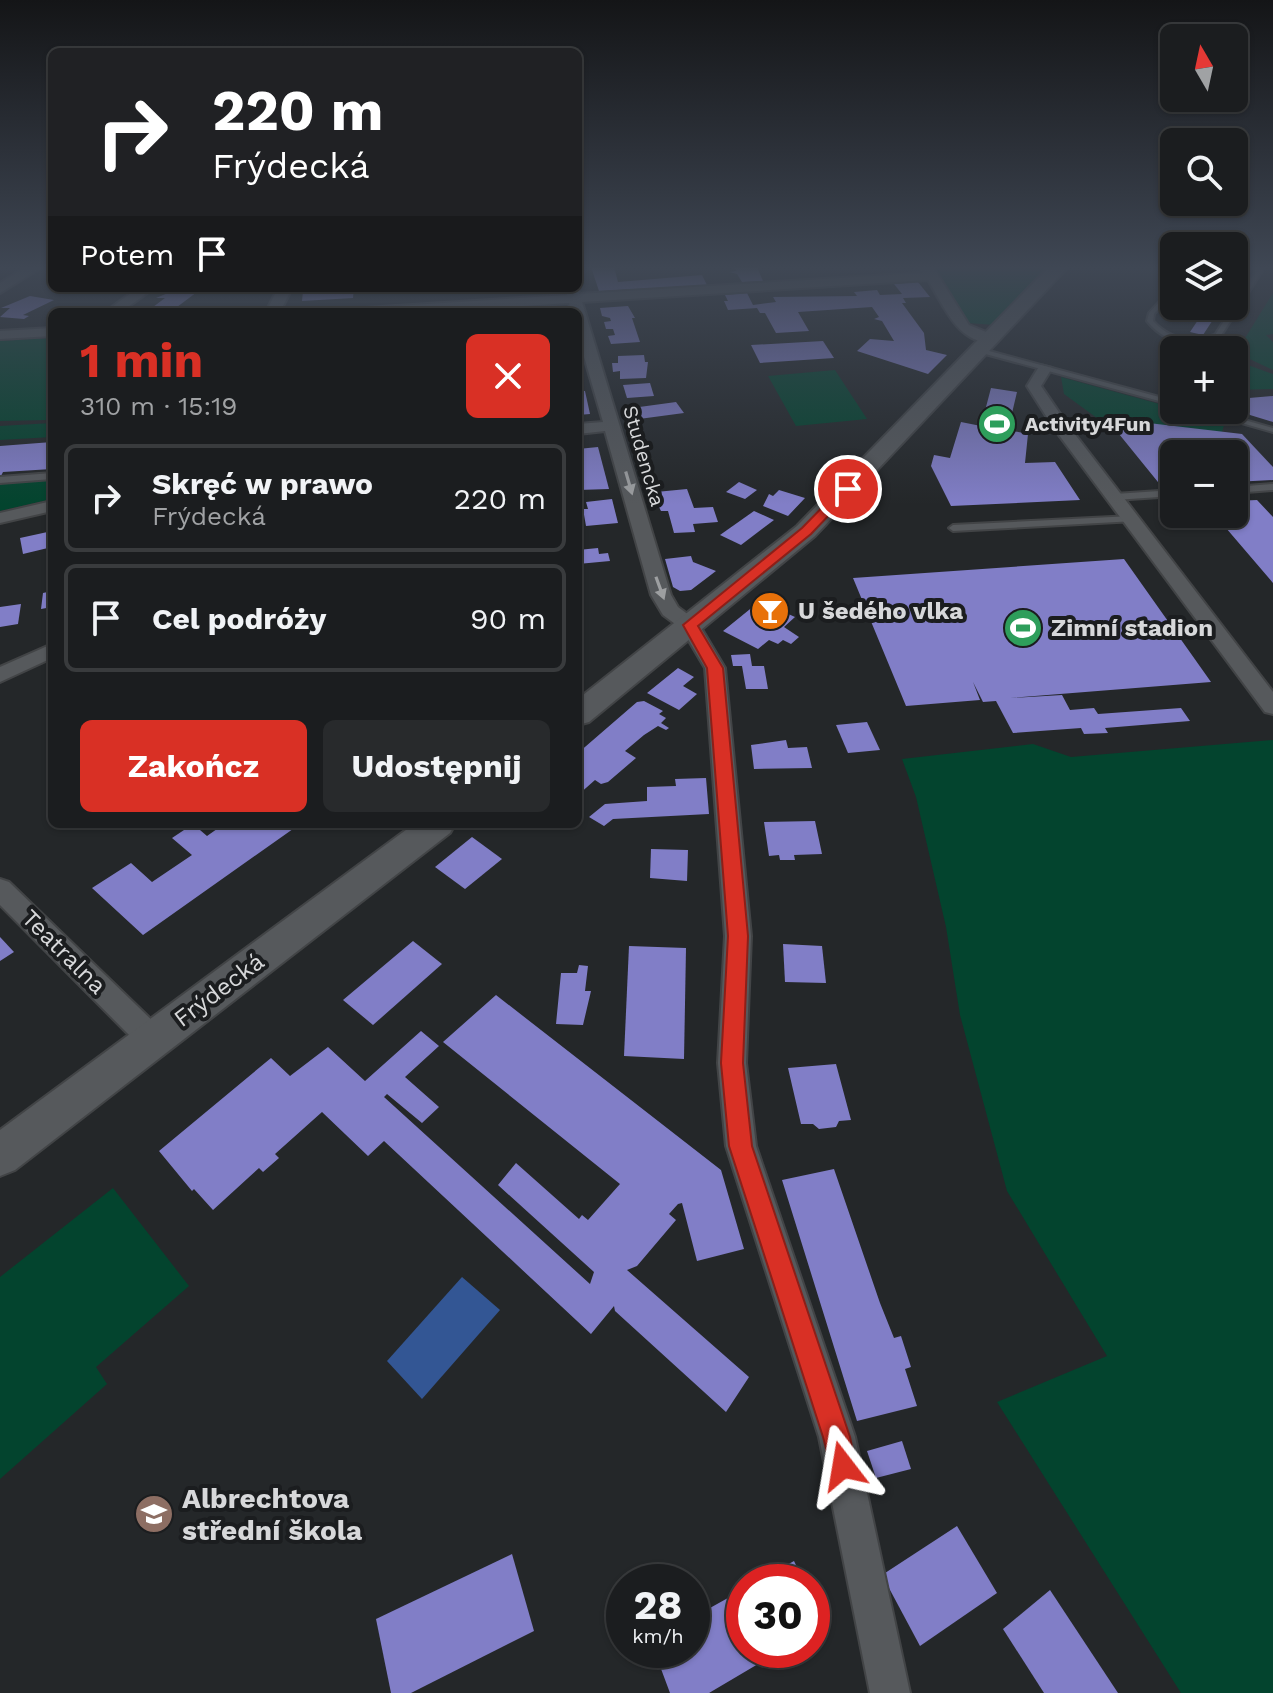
<!DOCTYPE html>
<html lang="pl">
<head>
<meta charset="utf-8">
<style>
	:root { --surface:#1b1d1f; --page:#282a2c; --text:#f1f3f6; --muted:#a0a2a4; --line:#393b3d; --accent:#d93025 }
	body { margin:0; font-family:"Work Sans",sans-serif; background:var(--page); color:var(--text); height:100vh; display:flex; flex-direction:column; font-size:30px; white-space:nowrap }
	* { box-sizing:border-box; margin:0 }
	p { font-size:26px; color:var(--muted) }
	.icon { flex:none; width:44px; height:44px; fill:none; stroke:currentColor; stroke-width:2; stroke-linecap:round; stroke-linejoin:round }
	.map { position:relative; flex:1; overflow:hidden }
	.side { position:absolute; left:48px; top:308px; width:534px; height:520px; display:flex; flex-direction:column; background:var(--surface); border-radius:12px; box-shadow:0 2px 6px #0004,0 0 0 2px var(--line) }
	.side>* { flex:none }
	.guide { position:absolute; left:48px; top:48px; width:534px; height:244px; border-radius:12px; box-shadow:0 2px 6px #0004,0 0 0 2px var(--line); background:#202124; color:#fff; overflow:hidden }
	.needle { width:52px; rotate:351deg }
	.buttons { position:absolute; left:1160px; top:24px; display:grid; gap:16px }
	.buttons a { display:grid; place-items:center; width:88px; height:88px; border-radius:12px; background:var(--surface); box-shadow:0 2px 6px #0004,0 0 0 2px var(--line); font-size:40px }
	.speed { position:absolute; left:606px; top:1564px; display:flex; gap:16px; font-size:40px; font-weight:700; text-align:center }
	.speed>* { display:grid; place-content:center; width:104px; height:104px; border-radius:50%; background:var(--surface); box-shadow:0 2px 6px #0004,0 0 0 2px var(--line); line-height:1 }
	.speed small { font-size:20px; font-weight:400 }
	.speed .limit { border:12px solid #d22; background:#fff; color:#111 }
	.pin { position:absolute; display:grid; place-items:center; width:68px; height:68px; color:#fff; margin:-34px; border:4px solid #fff; border-radius:50%; box-shadow:0 2px 8px #0007 }
	.me { position:absolute; width:88px; margin:-44px; rotate:346deg; stroke-linejoin:round; filter:drop-shadow(0 0 6px #0008) }
	.turn { display:flex; align-items:center; gap:28px; height:168px; padding:0 32px; font-size:36px }
	.turn .icon { width:104px; height:104px; stroke-width:2.5 }
	.turn b { display:block; font-size:56px; line-height:68px }
	.then { display:flex; align-items:center; height:76px; padding:0 32px; background:#0003; gap:16px; font-size:30px }
	.round { display:grid; place-items:center; flex:none; width:84px; height:84px; border-radius:12px; background:var(--page) }
	.head { display:flex; align-items:center; justify-content:space-between; height:136px; padding:0 32px }
	h1 { font-size:48px; font-weight:700; line-height:60px; color:var(--accent) }
	.action { display:flex; gap:16px; margin-top:auto; padding:16px 32px }
	.action a { flex:1; height:92px; border-radius:12px; background:var(--accent); color:#fff; font-size:32px; font-weight:700; line-height:92px; text-align:center }
	.action a+a { background:var(--page); color:var(--text) }
	ul { padding:0; list-style:none }
	li { display:flex; align-items:center; gap:24px; height:108px; margin:0 16px 12px; padding:0 16px; border:4px solid var(--line); border-radius:12px }
	li div { flex:1 }
	li b { display:block; font-size:30px }
	li em { font-style:normal }
	.map>svg:first-child { display:block }
</style>
</head>
<body>
<div class="map">
<svg width="1273" height="1693" viewBox="0 0 1273 1693">
	<rect width="100%" height="100%" fill="#242729"/>
	<g fill="#03442e">
		<polygon points="1049,267 995,325 968,323 933,268"/>
		<polygon points="1273,293 1273,334 1266,335 1273,342 1273,370 1241,355 1239,348"/>
		<polygon points="52,338 47,420 0,421 0,341"/>
		<polygon points="1234,360 1273,374 1273,389 1234,390"/>
		<polygon points="835,370 867,419 796,426 768,376"/>
		<polygon points="1061,377 1225,422 1222,432 1097,418 1064,394"/>
		<polygon points="52,423 52,437 0,440 0,426"/>
		<polygon points="52,480 52,499 0,511 0,484"/>
		<polygon points="1273,740 1273,1693 1181,1693 997,1402 1107,1356 1007,1191 960,1015 946,927 916,797 902,759 1033,744 1071,757"/>
		<polygon points="113,1188 189,1286 96,1367 107,1384 0,1479 0,1277"/>
	</g>
	<polygon fill="#335694" points="462,1277 500,1310 422,1399 387,1361"/>
	<g fill="#817ec7">
		<polygon points="591,267 614,267 618,282 702,275 707,285 599,291"/>
		<polygon points="734,267 757,267 763,281 742,282 737,274 729,272 736,271"/>
		<polygon points="918,282 930,297 903,298 906,303 902,303 924,333 926,350 947,355 928,374 857,351 870,339 894,341 882,321 874,319 879,317 872,307 798,312 809,331 776,333 765,313 760,313 757,308 728,310 724,301 728,301 725,295 747,293 753,305 776,302 773,297 857,296 854,292 877,290 880,295 902,294 894,284"/>
		<polygon points="180,288 201,289 173,310 153,307 165,298 156,298"/>
		<polygon points="334,288 354,288 353,298 302,301 303,291"/>
		<polygon points="30,296 54,300 23,315 29,316 24,319 0,317 10,308 1,308"/>
		<polygon points="558,306 563,306 564,312 495,312"/>
		<polygon points="628,306 635,318 632,318 640,342 611,344 608,336 615,335 613,329 606,329 604,322 611,321 610,318 602,316 600,308"/>
		<polygon points="1173,306 1222,306 1203,335 1190,332 1198,320 1168,314"/>
		<polygon points="823,341 834,358 760,363 751,345"/>
		<polygon points="644,355 645,362 648,362 646,378 620,379 620,371 613,372 612,363 618,363 618,356"/>
		<polygon points="650,383 654,396 627,398 623,385"/>
		<polygon points="991,388 1017,392 1008,430 1028,434 1025,463 1055,462 1080,500 951,506 931,466 934,455 950,458 961,422 981,426"/>
		<polygon points="578,391 585,391 590,414 578,415"/>
		<polygon points="1273,396 1273,422 1250,415 1241,406 1249,398"/>
		<polygon points="676,402 684,413 639,419 632,408"/>
		<polygon points="1106,418 1242,434 1273,467 1273,480 1234,482 1234,454 1174,454 1174,486 1162,487"/>
		<polygon points="52,442 52,469 3,472 0,478 0,446"/>
		<polygon points="598,447 609,489 578,490 578,449"/>
		<polygon points="739,482 757,490 745,499 726,492"/>
		<polygon points="687,489 694,508 713,507 718,522 693,524 695,532 674,533 668,511 661,511 657,503 656,492"/>
		<polygon points="779,490 805,498 788,516 763,506 769,494 773,496"/>
		<polygon points="612,499 618,523 586,526 583,509 588,509 586,502"/>
		<polygon points="1257,500 1273,517 1273,583 1214,514 1234,514 1234,501"/>
		<polygon points="754,511 774,520 741,545 720,535"/>
		<polygon points="52,531 52,547 23,554 20,538"/>
		<polygon points="598,548 599,554 608,553 610,561 578,564 578,550"/>
		<polygon points="691,556 693,562 716,571 691,590 680,591 673,587 665,559"/>
		<polygon points="1124,559 1211,682 1010,698 1062,695 1070,710 1094,708 1098,714 1181,708 1190,721 1105,728 1108,733 1084,734 1081,728 1013,733 996,701 983,702 973,682 980,700 906,706 853,578"/>
		<polygon points="52,591 52,607 41,609 43,593"/>
		<polygon points="760,601 795,617 784,627 799,637 791,644 783,640 778,644 769,640 758,649 723,631"/>
		<polygon points="21,604 18,624 0,627 0,607"/>
		<polygon points="750,654 752,666 764,666 768,689 746,689 742,666 733,666 731,655"/>
		<polygon points="678,668 694,677 683,686 697,694 679,710 647,693"/>
		<polygon points="644,701 663,711 659,714 666,718 661,723 669,728 666,730 658,726 644,735 625,751 636,758 608,782 601,784 595,780 578,795 578,753 637,702"/>
		<polygon points="867,722 880,750 848,753 836,725"/>
		<polygon points="786,740 788,748 807,747 812,768 754,769 751,745"/>
		<polygon points="706,778 709,814 613,819 604,826 589,817 605,804 647,801 647,787 676,786 675,779"/>
		<polygon points="815,821 822,854 794,855 795,860 780,860 779,855 769,856 764,822"/>
		<polygon points="193,824 207,836 224,824 300,824 143,935 92,888 131,863 152,882 192,855 172,838"/>
		<polygon points="472,837 502,859 465,889 435,867"/>
		<polygon points="651,849 688,850 687,881 650,878"/>
		<polygon points="0,937 14,952 0,961"/>
		<polygon points="413,941 442,964 373,1025 343,1000"/>
		<polygon points="783,944 822,946 826,983 785,982"/>
		<polygon points="629,946 686,948 684,1059 624,1056"/>
		<polygon points="579,965 588,966 585,991 591,991 583,1025 556,1024 561,973 577,973"/>
		<polygon points="496,995 721,1170 744,1249 697,1261 682,1203 678,1204 669,1214 676,1220 637,1266 627,1270 749,1377 726,1412 615,1311 614,1306 591,1334 384,1141 368,1156 322,1112 275,1154 279,1158 263,1172 259,1168 213,1210 194,1189 192,1191 159,1151 271,1058 290,1076 328,1047 365,1081 421,1031 439,1046 405,1077 439,1107 422,1123 387,1094 384,1097 590,1284 594,1272 498,1185 516,1163 579,1219 582,1215 588,1220 620,1184 443,1042"/>
		<polygon points="836,1064 851,1120 839,1121 836,1127 819,1129 813,1124 801,1124 788,1068"/>
		<polygon points="834,1169 880,1303 894,1338 901,1336 911,1367 905,1369 917,1406 857,1421 782,1180"/>
		<polygon points="902,1441 911,1469 876,1478 867,1451"/>
		<polygon points="957,1526 997,1593 920,1646 882,1575"/>
		<polygon points="512,1554 534,1631 411,1693 391,1693 376,1619"/>
		<polygon points="794,1561 804,1582 756,1582"/>
		<polygon points="744,1589 744,1650 782,1650 709,1693 670,1693 654,1650 692,1650 692,1618"/>
		<polygon points="1050,1590 1118,1693 1044,1693 1003,1629"/>
		<polygon points="812,1600 823,1626 812,1632"/>
	</g>
	<g fill="none" stroke-linecap="round" stroke-linejoin="round">
		<g stroke="#424446" stroke-width="4">
			<g id="service">
				<path d="M1253,267h7l2,4 -42,66c-27,9 -54,8 -73,-16l2,-8 25,-27v6l-20,22 -1,7c17,19 39,21 62,14l41,-64z"/>
				<polygon points="978,348 1174,401 1174,405 978,352"/>
				<polygon points="1196,410 1209,410 1273,428 1273,432"/>
				<polygon points="52,473 52,479 0,483 0,477"/>
				<polygon points="1273,484 1273,490 1234,493 1234,487"/>
				<polygon points="1174,490 1174,496 1115,500 1111,497 1115,494"/>
				<polygon points="1132,516 1136,519 1135,521 953,531 949,528 953,525"/>
			</g>
		</g>
		<g stroke="#424446" stroke-width="4">
			<g id="minor">
				<polygon points="26,267 42,267 0,293 0,283"/>
				<path d="M920,267h13l36,58 27,11v6c-37,5 -52,-36 -68,-62l-346,22 89,293 7,12 19,14 28,47 26,268 -5,127 10,83 99,291 55,256h-40l-51,-256 -93,-291 -8,-83 7,-127 -20,-268 -23,-39 -19,-14 -12,-20 -46,-164 -27,3v-10l25,-2 -25,-86v-24h-7l-2,-9 -141,9h-70l7,-4 202,-13 -3,-7h14l1,6 344,-21z"/>
				<polygon points="138,288 154,288 121,312 105,312"/>
				<polygon points="278,288 292,288 280,312 266,312"/>
				<polygon points="52,328 52,336 0,339 0,331"/>
				<polygon points="1040,365 1052,368 1041,386 1067,424 1273,692 1273,714 1265,712 1053,427 1027,386"/>
				<polygon points="52,501 52,511 0,523 0,513"/>
				<polygon points="52,644 52,658 0,682 0,667"/>
				<polygon points="0,879 9,882 163,1031 167,1040 163,1049 153,1052 143,1049 0,905"/>
			</g>
		</g>
		<g stroke="#424446" stroke-width="4">
			<g id="secondary">
				<polygon points="1049,267 1068,267 815,536 589,722 578,725 578,699 797,526"/>
				<polygon points="414,824 455,824 450,833 15,1170 0,1176 0,1130"/>
			</g>
		</g>
		<use href="#service" fill="#56595c" fill-rule="evenodd"/>
		<use href="#minor" fill="#56595c" fill-rule="evenodd"/>
		<use href="#secondary" fill="#56595c" fill-rule="evenodd"/>
	</g>
	<defs><path id="oneway-solid" d="M-6-.8H1V-3.2L6.5 0L1 3.2V.8H-6Z" transform="scale(2)"/></defs>
	<g fill="#9d9fa1">
		<use href="#oneway-solid" transform="translate(629 483) rotate(74)"/>
		<use href="#oneway-solid" transform="translate(660 588) rotate(70)"/>
	</g>
	<linearGradient id="sky" x2="0" y2="1"><stop stop-color="#141517"/><stop offset="0.53" stop-color="#3f4754"/><stop offset="1" stop-color="#3f4754" stop-opacity="0"/></linearGradient>
	<rect width="1273" height="505" fill="url(#sky)"/>
	<polygon fill="#d93025" stroke="#8d1f18" stroke-width="2" points="843,486 854,489 811,534 698,626 723,668 748,936 743,1063 752,1146 850,1437 856,1466 852,1475 843,1480 833,1475 823,1437 729,1146 721,1063 728,936 707,668 683,625 802,528"/>
	<defs>
		<g id="stadium-disc" transform="scale(2)"><circle r="9.5" fill="#2e9e5b" stroke="#1b1d1f"/><path d="M0-5a6.5 5 0 1 0 0 10a6.5 5 0 1 0 0-10ZM-3.5-1.8h7v3.6h-7Z" fill="#fff"/></g>
		<g id="bar-disc" transform="scale(2)"><circle r="9.5" fill="#e8710a" stroke="#1b1d1f"/><path d="M-6-5H6L.8 .8V4.5H3.5V6h-7V4.5H-.8V.8Z" fill="#fff"/></g>
		<g id="school-disc" transform="scale(2)"><circle r="9.5" fill="#8d6e63" stroke="#1b1d1f"/><path d="M0-5L7-2L0 1L-7-2ZM-4 1L0 2.5L4 1V4Q0 6-4 4Z" fill="#fff"/></g>
	</defs>
	<g fill-rule="evenodd">
		<use href="#stadium-disc" x="997" y="424"/>
		<use href="#bar-disc" x="770" y="611"/>
		<use href="#stadium-disc" x="1023" y="628"/>
		<use href="#school-disc" x="154" y="1514"/>
	</g>
	<g text-anchor="middle" stroke-width="8" stroke-linejoin="round" paint-order="stroke">
		<g font-size="20" font-weight="bold" fill="#d7d8da" stroke="#1b1d1f" text-anchor="start">
			<text x="1025" y="431">Activity4Fun</text>
		</g>
		<g font-size="20" fill="#d7d8da" stroke="#1b1d1f">
			<text transform="translate(644 456) rotate(74)" y="7">Studencka</text>
		</g>
		<g font-size="24" font-weight="bold" fill="#d7d8da" stroke="#1b1d1f" text-anchor="start">
			<text x="798" y="619">U šedého vlka</text>
			<text x="1051" y="636">Zimní stadion</text>
		</g>
		<g font-size="24" fill="#d7d8da" stroke="#1b1d1f">
			<text transform="translate(64 952) rotate(45)" y="8">Teatralna</text>
			<text transform="translate(219 990) rotate(-37)" y="8">Frýdecká</text>
		</g>
		<g font-size="28" font-weight="bold" fill="#d7d8da" stroke="#1b1d1f" text-anchor="start">
			<text x="182" y="1508">Albrechtova<tspan x="182" dy="32">střední škola</tspan></text>
		</g>
	</g>
</svg>
<div class="buttons">
<a><svg class="needle" viewBox="-14 -14 28 28"><path d="M0-13l5 13h-10z" fill="#e53935"/><path d="M0 13l5-13h-10z" fill="#a0a2a4"/></svg></a>
<a><svg class="icon" aria-label="search" viewBox="0 0 24 24"><circle cx="10" cy="10" r="6"/><path d="M15 15l6 6"/></svg></a>
<a><svg class="icon" aria-label="layers" viewBox="0 0 24 24"><path d="M12 4l9 5-9 5-9-5zM3 14l9 5 9-5"/></svg></a>
<a>+</a>
<a>−</a>
</div>
<div class="speed"><div>28<small>km/h</small></div><div class="limit">30</div></div>
<div class="pin" style="left:848px;top:489px;background:#d93025"><svg class="icon" aria-label="arrive" viewBox="0 0 24 24"><path d="M6 21V4h12l-3 4 3 4H6"/></svg></div>
<svg class="me" style="left:843px;top:1466px" viewBox="-20 -20 40 40"><path d="M0-17L14 15 0 8-14 15z" fill="#d93025" stroke="#fff" stroke-width="4"/></svg>
<div class="guide">
<div class="turn"><svg class="icon" aria-label="right" viewBox="0 0 24 24"><path d="M7 20v-9h11M14 6l5 5-5 5"/></svg><div><b>220 m</b>Frýdecká</div></div>
<div class="then">Potem<svg class="icon" aria-label="arrive" viewBox="0 0 24 24"><path d="M6 21V4h12l-3 4 3 4H6"/></svg></div>
</div>
<section class="side">
<div class="head"><div><h1>1 min</h1><p>310 m · 15:19</p></div><a class="round" style="background:#d93025;color:#fff"><svg class="icon" aria-label="close" viewBox="0 0 24 24"><path d="M6 6l12 12M18 6L6 18"/></svg></a></div>
<ul>
<li><svg class="icon" aria-label="right" viewBox="0 0 24 24"><path d="M7 20v-9h11M14 6l5 5-5 5"/></svg><div><b>Skręć w prawo</b><p>Frýdecká</p></div><em>220 m</em></li>
<li><svg class="icon" aria-label="arrive" viewBox="0 0 24 24"><path d="M6 21V4h12l-3 4 3 4H6"/></svg><div><b>Cel podróży</b></div><em>90 m</em></li>
</ul>
<div class="action"><a>Zakończ</a><a>Udostępnij</a></div>
</section>
</div>
</body>
</html>
